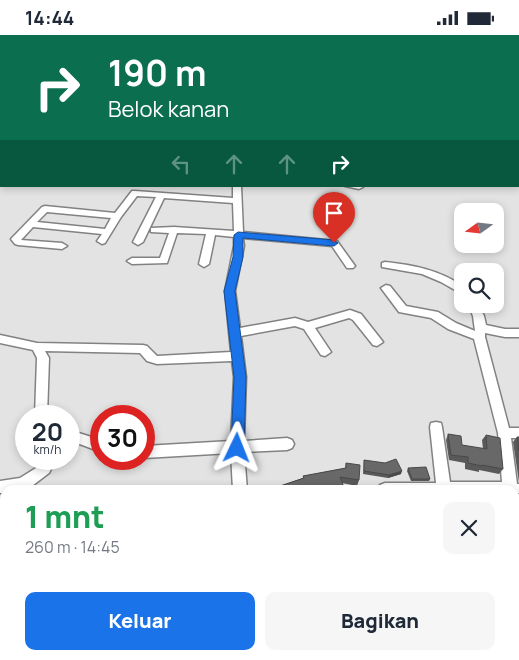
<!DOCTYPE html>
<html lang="id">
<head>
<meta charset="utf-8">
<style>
	:root { --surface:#fff; --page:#f6f6f7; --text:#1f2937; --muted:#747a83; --accent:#1a73e8 }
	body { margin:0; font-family:Manrope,sans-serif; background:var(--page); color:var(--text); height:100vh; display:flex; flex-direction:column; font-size:19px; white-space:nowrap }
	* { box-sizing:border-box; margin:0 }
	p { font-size:16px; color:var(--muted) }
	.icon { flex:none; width:28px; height:28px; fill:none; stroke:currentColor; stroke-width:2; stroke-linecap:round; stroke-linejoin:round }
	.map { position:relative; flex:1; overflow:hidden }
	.details { position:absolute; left:0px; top:450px; width:520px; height:175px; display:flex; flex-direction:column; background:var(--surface); border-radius:15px 15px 0 0; box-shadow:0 2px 8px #0003 }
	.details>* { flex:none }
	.banner { position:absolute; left:0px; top:0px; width:520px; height:152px; box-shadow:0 2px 8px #0003; background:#0b6e4f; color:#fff; overflow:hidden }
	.needle { width:32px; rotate:255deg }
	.tools { position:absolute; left:454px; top:168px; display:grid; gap:10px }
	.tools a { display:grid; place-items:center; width:50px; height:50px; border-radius:10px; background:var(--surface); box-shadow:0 2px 8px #0003; font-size:25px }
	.speed { position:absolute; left:15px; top:370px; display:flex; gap:10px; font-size:25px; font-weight:700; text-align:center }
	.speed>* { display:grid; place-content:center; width:65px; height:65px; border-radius:50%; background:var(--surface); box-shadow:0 2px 8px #0003; line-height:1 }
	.speed small { font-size:12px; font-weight:400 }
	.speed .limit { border:8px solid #d22; background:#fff; color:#111 }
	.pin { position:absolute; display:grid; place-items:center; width:42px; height:42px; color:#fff; margin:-51px -21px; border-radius:50% 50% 50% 0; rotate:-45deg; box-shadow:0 0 5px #0007 }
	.pin .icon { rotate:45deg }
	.me { position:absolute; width:55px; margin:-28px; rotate:2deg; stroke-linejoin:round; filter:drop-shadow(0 0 4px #0008) }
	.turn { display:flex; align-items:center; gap:18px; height:105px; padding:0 25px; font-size:22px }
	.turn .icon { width:65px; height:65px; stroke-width:2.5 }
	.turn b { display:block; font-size:35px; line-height:42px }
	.lanes { display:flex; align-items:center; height:48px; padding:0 25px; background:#0003; justify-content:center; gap:25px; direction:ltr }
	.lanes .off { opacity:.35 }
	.round { display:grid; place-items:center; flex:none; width:52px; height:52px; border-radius:10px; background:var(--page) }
	.headline { display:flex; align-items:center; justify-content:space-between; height:85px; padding:0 25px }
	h1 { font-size:30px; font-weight:800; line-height:38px; color:#1e9e55 }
	.primary-button { display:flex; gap:10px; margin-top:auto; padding:10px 25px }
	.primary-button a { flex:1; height:58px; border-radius:10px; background:var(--accent); color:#fff; font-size:20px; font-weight:800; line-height:58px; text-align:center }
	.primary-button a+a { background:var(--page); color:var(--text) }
	.status { display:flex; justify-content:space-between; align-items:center; height:35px; padding:0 25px; background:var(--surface); direction:ltr }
	.status svg { height:14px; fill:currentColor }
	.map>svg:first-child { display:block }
</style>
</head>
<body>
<div class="status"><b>14:44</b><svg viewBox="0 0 49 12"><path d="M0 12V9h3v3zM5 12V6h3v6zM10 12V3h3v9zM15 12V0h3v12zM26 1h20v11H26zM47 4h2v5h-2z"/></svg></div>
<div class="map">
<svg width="519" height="625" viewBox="0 0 519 625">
	<rect width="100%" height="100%" fill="#e3e3e4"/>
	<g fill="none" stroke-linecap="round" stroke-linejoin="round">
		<g stroke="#828283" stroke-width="3">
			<g id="minor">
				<rect x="104" y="0" width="4" height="1"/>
				<polygon points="203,0 227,0 227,1 204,1"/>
				<rect x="246" y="0" width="4" height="1"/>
				<rect x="0" y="21" width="1" height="4"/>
				<polygon points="1,34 1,39 0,40 0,35"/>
				<path d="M233,151h8l2,46 94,9 18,25 -2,2h-6l-15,-22 -89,-8 1,8 -9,45 5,37 55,-10 13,4 42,-12 11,4 22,28 -6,4 -4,-1 -20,-25 -4,-2 -34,10 16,24 -6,4 -4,-1 -17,-26 -9,-3 -54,10 5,41 -2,64 43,-3 5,2 2,4 -2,4 -5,2 -43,2 3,38h-14l-2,-37 -87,5v-12l87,-5 3,-64 -2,-16 -75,3 -10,-3 -7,-8 -95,-2 4,7 -2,58h-12l2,-58 -4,-8 -33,-7v-8l37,8 106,2 4,1 10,10 74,-4 -6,-61 9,-45v-9l-19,-2 -6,29 -5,3 -5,-3 7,-30 -29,-1 -10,30 -35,1 -5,-3 5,-3h28l9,-25 -18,-1v-4l23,-1 60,4 -1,-28 -69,-5 -21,44 -5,3 -5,-3 23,-45 -19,-1 -16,21 -16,26 -3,1 -5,-3 5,-7 -69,-7 -12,13 41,3 5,3 -5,3 -44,-4 -3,-1 -4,-5 31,-32 3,-1 70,7 17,-22h3l98,7zM47,177l64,6 -6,11 -68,-7z"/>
				<polygon points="345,151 362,151 363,152 359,154"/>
				<path d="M385,227c28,3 55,8 77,24v8l-21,-12 -19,-8 -40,-7v-4z"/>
				<polygon points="386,250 390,251 406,271 438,277 456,288 475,296 473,281 468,269 478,269 484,281 486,290 505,294 519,294 519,302 505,302 485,298 485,302 509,393 519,393 519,403 511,403 517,449 519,449 519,463 515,461 515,455 378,455 380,450 385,448 436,448 430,392 431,388 436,387 441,388 442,392 450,447 502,447 498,398 474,304 448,294 431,283 399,277 381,253"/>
				<polygon points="69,395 101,405 101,417 69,405"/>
				<polygon points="44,428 49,430 51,434 49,438 28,454 5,455 5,458 0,458 0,446 20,443"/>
				<polygon points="11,620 31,620 29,625 9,625"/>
			</g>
		</g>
		<use href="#minor" fill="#fff" fill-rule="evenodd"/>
	</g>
	<g fill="#5a595a">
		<polygon points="448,399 462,410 483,414 482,405 486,400 503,434 499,439 479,435 479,437 465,434 465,428 449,425 446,405"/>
		<polygon points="517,402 519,402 519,447 513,407"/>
		<polygon points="364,425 401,439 388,443 363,439"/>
		<polygon points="346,428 359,445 357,451 342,448 345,455 277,455 277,452 303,443 303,441 345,433"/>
		<polygon points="408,433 430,444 429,446 411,446 407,436"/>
		<polygon points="515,457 519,459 519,477 515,475"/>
	</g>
	<g fill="#4a494a">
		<polygon points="402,436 401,439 388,443 389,440"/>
		<polygon points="5,609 5,614 0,615 0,610"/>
		<polygon points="62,620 65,620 66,625 55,625"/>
	</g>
	<g fill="#696869" stroke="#4a494a">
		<polygon points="448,399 461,401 462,410 487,414 486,400 500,403 503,434 482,430 482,431 468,428 468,422 451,420"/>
		<polygon points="517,402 519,402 519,416"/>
		<polygon points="396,424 402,436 389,440 364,436 364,425 385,428"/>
		<polygon points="346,428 360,430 359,445 340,442 345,455 279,455 277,452 304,443 303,441 346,433"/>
		<polygon points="426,432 430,444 412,444 408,433"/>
		<polygon points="416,452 435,452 437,455 417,455"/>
		<polygon points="515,457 519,459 519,471 515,469"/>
		<polygon points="5,549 5,609 0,610 1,550"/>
		<polygon points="518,581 519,582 519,616 516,617 515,614 515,582"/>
		<polygon points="26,620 62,620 62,622 55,625 19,625 19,624 26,623"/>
	</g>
	<polygon fill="#1a73e8" stroke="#114b97" points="238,197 334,205 338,208 334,211 243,203 243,222 235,256 246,342 244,413 242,417 237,419 233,417 231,413 234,342 224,256 233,222 234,200"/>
</svg>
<div class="tools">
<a><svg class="needle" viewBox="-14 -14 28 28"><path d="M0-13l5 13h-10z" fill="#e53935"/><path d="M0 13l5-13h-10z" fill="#747a83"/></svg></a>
<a><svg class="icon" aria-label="search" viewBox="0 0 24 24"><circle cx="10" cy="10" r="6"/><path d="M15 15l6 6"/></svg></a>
</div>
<div class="speed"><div>20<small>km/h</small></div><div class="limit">30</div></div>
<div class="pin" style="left:334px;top:208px;background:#d93025"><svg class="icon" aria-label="arrive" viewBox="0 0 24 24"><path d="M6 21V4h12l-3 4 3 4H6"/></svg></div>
<svg class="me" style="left:237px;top:413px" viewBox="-20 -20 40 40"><path d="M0-17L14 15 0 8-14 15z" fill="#1a73e8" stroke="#fff" stroke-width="4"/></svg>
<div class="banner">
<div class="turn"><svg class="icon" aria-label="right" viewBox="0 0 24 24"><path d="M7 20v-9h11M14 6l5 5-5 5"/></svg><div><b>190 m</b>Belok kanan</div></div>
<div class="lanes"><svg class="icon off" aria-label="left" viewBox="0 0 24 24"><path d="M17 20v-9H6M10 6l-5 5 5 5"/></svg><svg class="icon off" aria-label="ahead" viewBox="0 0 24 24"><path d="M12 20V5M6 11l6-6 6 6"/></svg><svg class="icon off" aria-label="ahead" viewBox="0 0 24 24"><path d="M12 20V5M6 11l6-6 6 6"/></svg><svg class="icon" aria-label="right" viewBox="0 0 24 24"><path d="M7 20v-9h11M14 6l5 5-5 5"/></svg></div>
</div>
<section class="details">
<div class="headline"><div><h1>1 mnt</h1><p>260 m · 14:45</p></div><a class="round"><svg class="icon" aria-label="close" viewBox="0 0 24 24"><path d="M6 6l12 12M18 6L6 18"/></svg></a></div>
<div class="primary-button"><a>Keluar</a><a>Bagikan</a></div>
</section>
</div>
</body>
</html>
